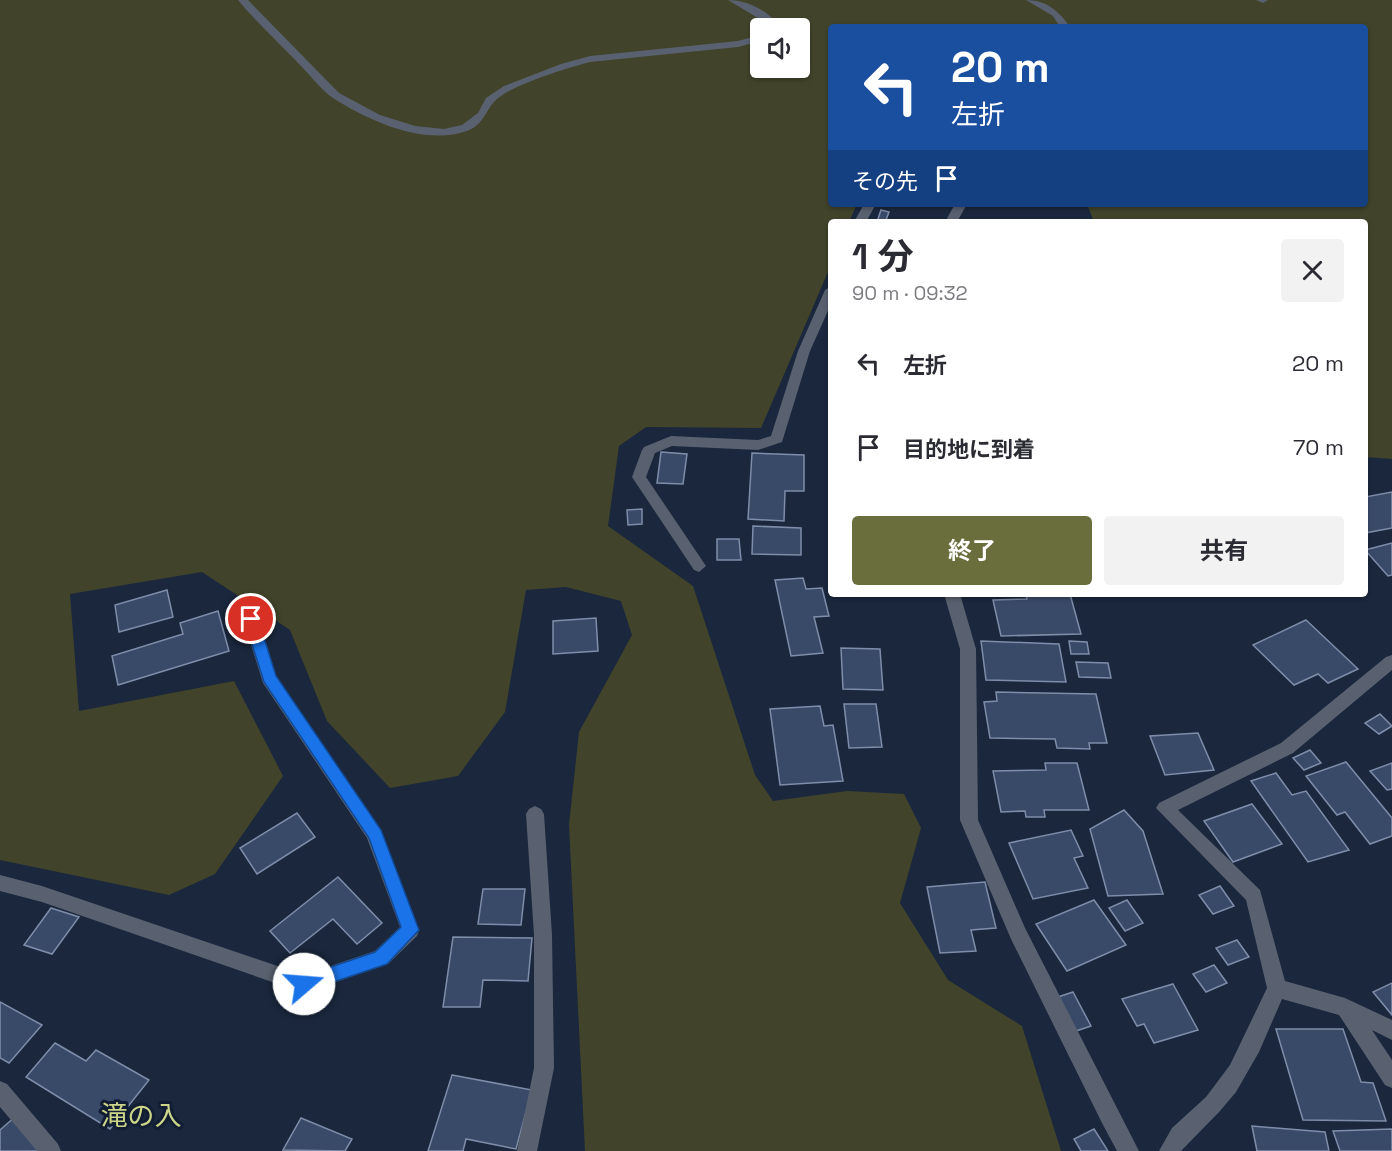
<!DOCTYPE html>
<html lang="ja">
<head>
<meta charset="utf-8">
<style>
	:root { --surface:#fff; --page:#f2f2f3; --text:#2b2b33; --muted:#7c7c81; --accent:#6a6e3c }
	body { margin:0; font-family:"Space Grotesk","Noto Sans JP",sans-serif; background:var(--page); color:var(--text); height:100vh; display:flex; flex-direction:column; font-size:22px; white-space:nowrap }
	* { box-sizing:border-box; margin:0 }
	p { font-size:20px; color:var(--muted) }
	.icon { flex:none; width:33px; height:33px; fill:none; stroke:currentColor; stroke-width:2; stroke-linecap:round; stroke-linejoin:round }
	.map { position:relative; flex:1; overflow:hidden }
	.sheet { position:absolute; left:828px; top:219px; width:540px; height:378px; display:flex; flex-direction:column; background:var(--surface); border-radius:6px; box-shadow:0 2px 4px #0004 }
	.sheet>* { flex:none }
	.banner { position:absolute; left:828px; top:24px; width:540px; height:183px; border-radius:6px; box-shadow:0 2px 4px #0004; background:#1a4fa0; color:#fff; overflow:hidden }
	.fabs { position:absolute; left:750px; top:18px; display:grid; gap:12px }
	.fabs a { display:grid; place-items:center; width:60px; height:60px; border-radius:6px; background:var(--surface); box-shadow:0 2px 4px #0004; font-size:30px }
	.pin { position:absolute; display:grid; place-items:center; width:51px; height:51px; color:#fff; margin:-26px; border:3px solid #fff; border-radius:50%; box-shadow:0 2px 6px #0007 }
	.me { position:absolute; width:66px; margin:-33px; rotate:72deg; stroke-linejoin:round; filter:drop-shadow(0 0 4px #0008) }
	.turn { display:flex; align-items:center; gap:21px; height:126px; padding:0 24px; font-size:27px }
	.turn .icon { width:78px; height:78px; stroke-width:2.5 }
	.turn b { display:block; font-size:42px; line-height:51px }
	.then { display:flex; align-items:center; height:57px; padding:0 24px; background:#0003; gap:12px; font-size:22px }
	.round { display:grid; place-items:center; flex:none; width:63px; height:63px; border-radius:6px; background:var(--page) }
	.summary { display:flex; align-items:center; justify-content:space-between; height:102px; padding:0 24px }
	h1 { font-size:36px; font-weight:700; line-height:45px }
	.action { display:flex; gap:12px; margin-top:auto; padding:12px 24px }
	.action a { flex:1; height:69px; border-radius:6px; background:var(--accent); color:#fff; font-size:24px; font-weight:700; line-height:69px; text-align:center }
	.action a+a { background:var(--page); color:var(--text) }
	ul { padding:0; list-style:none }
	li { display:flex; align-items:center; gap:18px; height:84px; padding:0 24px }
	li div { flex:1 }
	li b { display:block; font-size:22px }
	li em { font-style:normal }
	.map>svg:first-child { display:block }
</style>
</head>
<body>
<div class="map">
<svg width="1392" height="1151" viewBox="0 0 1392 1151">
	<rect width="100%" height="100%" fill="#1a273d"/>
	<path fill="#41442a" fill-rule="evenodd" d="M0,0h1392v459l-27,-2v-235h-271l-7,-18h278v-177h-534v177h26l-8,18h-18v43l-70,163 -115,-1 -27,19 -11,80 85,60 62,189 18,26 74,-10 57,3 17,34 -21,75 48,77 74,46 39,125h-476l-16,-326 10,-93 53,-97 -11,-34 -55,-14 -40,3 -21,122 -47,64 -68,12 -63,-67 -37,-91 -88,-58 -132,22 9,117 155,-30 49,95 -68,98 -46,21 -169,-35zM760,28h40v40h-40z"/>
	<g fill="#394a69" stroke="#7e8da9" stroke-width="1.5">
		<polygon points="881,210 889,212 886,220 893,222 877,222"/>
		<polygon points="661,452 687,454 683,484 657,483"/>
		<polygon points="752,453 804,455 804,491 785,491 784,521 748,519"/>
		<polygon points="1392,492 1392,528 1365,533 1365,497"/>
		<polygon points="642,509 642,524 628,525 627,510"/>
		<polygon points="753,526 801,528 801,555 752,554"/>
		<polygon points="717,539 739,539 741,560 717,560"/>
		<polygon points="1392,543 1392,575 1388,576 1365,550"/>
		<polygon points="803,578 806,589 822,588 829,616 814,617 823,653 791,656 775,580"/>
		<polygon points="167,590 173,617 119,632 115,605"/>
		<polygon points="1070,594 1081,634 1001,636 993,600 1027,599 1026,595"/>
		<polygon points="218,611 229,651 118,685 112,656 183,634 180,623"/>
		<polygon points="596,618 598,651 553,654 553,621"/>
		<polygon points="1306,620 1358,669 1328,683 1318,674 1294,685 1253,645"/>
		<polygon points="981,641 1059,644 1066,682 986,680"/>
		<polygon points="1069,641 1087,642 1089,654 1071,654"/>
		<polygon points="841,648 880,649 883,690 843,689"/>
		<polygon points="1076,662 1108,663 1111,678 1079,677"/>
		<polygon points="996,692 1096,694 1107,743 1089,743 1090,749 1057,748 1055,739 990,738 984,702 997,701"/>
		<polygon points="844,704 876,704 882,747 849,748"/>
		<polygon points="820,706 824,726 833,725 843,781 780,785 770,709"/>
		<polygon points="1380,714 1392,726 1379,734 1365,723"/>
		<polygon points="1198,733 1214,770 1165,775 1150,736"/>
		<polygon points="1310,750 1321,763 1304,770 1293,758"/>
		<polygon points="1346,762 1392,818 1392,836 1370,844 1345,812 1337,815 1306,776"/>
		<polygon points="1045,763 1077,763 1089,810 1044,810 1045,817 1026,817 1025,811 1001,812 993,771 1046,770"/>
		<polygon points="1392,763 1392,789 1387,790 1370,771"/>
		<polygon points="1276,773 1292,795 1306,791 1349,850 1308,862 1251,781"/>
		<polygon points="1252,804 1282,844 1233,862 1204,821"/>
		<polygon points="1124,810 1143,831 1163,894 1108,896 1090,829"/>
		<polygon points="297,813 315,837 257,874 240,848"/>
		<polygon points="1071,830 1083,856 1074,858 1088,888 1033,899 1009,843"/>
		<polygon points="338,877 382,923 357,944 333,919 290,953 270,931"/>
		<polygon points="985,882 996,928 971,930 976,951 940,953 927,887"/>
		<polygon points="1220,886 1234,906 1213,914 1199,895"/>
		<polygon points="483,889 525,889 521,925 478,924"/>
		<polygon points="1094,900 1126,945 1067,971 1036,924"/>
		<polygon points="1127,900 1143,923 1125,931 1109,908"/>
		<polygon points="51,908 79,917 52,954 24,945"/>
		<polygon points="453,937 532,938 528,981 483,980 480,1007 443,1007"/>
		<polygon points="1237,940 1249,957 1228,965 1216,948"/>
		<polygon points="1214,965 1227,983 1206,992 1193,974"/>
		<polygon points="1392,983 1392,1015 1373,992"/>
		<polygon points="1173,984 1198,1030 1154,1043 1144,1024 1137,1026 1122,999"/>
		<polygon points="1073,992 1091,1026 1076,1031 1058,997"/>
		<polygon points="0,1002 42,1025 9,1063 0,1058"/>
		<polygon points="1276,1029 1343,1029 1361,1082 1373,1083 1386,1121 1303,1120"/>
		<polygon points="55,1043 86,1061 96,1050 149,1080 110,1129 26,1077"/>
		<polygon points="452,1075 532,1090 516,1149 466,1139 463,1151 428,1151"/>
		<polygon points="16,1116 43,1151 0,1151 0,1130"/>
		<polygon points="301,1118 352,1139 345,1151 283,1150"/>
		<polygon points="1252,1126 1325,1132 1329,1151 1257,1151"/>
		<polygon points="1094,1129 1108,1151 1081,1151 1074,1139"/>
		<polygon points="1392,1129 1392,1151 1340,1151 1333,1131"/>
	</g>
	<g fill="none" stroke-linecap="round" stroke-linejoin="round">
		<g fill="#596170" fill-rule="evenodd">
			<path d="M238,0h10l91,93 41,22 35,11 29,3 18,-4 16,-12 8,-15 18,-12 57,-22 29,-8 148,-15 22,-6v6l-22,6 -148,15c-22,6 -81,23 -96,40 -9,10 -11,23 -27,29 -43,15 -98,-10 -134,-33 -12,-8 -22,-22 -32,-32 -21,-22 -44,-43 -63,-66z"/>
			<path d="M728,0c17,0 37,9 48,22v6h-9l-1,-5z"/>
			<path d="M1026,0c20,0 33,11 44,27h-10l-7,-11z"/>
			<polygon points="1256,0 1268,0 1263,3"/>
			<polygon points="864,204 876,204 866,222 854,222"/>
			<polygon points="955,204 967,204 957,222 945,222"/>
			<polygon points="831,286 831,304 810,351 782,442 758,450 672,446 655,453 646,477 706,566 699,572 694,570 632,477 642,450 644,447 671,436 758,440 771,436 798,351 825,290"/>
			<polygon points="944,594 960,594 976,649 978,820 1025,928 1139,1151 1117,1151 1102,1123 1011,939 960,820 960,649"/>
			<polygon points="251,613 256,615 259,619 276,676 381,830 419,930 417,936 388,964 304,993 42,902 0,891 0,875 42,886 304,975 375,951 400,927 367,838 263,683 243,619 246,615"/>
			<polygon points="1392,655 1392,670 1293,753 1178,810 1260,890 1285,981 1345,998 1392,1020 1392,1040 1372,1030 1392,1060 1392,1088 1385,1085 1339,1015 1282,999 1259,1052 1236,1092 1220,1111 1181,1151 1159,1151 1172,1128 1206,1097 1230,1065 1267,988 1246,900 1156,808 1159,803 1281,743 1386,657"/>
			<polygon points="535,806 541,809 544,814 552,935 554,1068 537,1151 517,1151 534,1068 534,935 526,814 529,809"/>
			<polygon points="0,1081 7,1084 58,1144 61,1151 37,1151 0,1107"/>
		</g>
	</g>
	<polygon fill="#1a73e8" stroke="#114b97" stroke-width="1.5" points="251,614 258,619 276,676 381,830 419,930 387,964 304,992 298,989 295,984 298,978 375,952 401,927 369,838 264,682 244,619"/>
	<g text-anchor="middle" stroke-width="6" stroke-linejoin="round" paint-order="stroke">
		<g font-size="27" fill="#ccd588" stroke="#111d33">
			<text x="141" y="1125">滝の入</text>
		</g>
	</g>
</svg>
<div class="fabs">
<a><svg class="icon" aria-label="sound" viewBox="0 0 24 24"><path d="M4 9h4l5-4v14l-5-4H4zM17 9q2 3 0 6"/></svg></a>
</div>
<div class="pin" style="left:251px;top:619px;background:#d93025"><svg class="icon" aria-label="arrive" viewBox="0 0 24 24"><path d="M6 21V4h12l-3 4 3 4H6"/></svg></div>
<svg class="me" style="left:304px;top:984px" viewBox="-20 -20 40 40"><circle r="19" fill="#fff"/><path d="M0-13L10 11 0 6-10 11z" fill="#1a73e8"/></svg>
<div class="banner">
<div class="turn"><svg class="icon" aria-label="left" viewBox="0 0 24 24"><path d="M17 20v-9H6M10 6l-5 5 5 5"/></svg><div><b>20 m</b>左折</div></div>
<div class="then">その先<svg class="icon" aria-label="arrive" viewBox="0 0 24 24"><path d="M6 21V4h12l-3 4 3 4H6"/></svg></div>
</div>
<section class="sheet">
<div class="summary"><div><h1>1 分</h1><p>90 m · 09:32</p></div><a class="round"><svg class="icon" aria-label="close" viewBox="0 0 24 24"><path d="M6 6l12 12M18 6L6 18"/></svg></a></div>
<ul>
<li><svg class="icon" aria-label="left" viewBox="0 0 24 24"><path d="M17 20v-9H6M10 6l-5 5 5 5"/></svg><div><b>左折</b></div><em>20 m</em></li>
<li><svg class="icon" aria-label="arrive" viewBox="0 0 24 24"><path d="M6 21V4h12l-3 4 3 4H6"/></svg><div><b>目的地に到着</b></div><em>70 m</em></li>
</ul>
<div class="action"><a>終了</a><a>共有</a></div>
</section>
</div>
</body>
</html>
